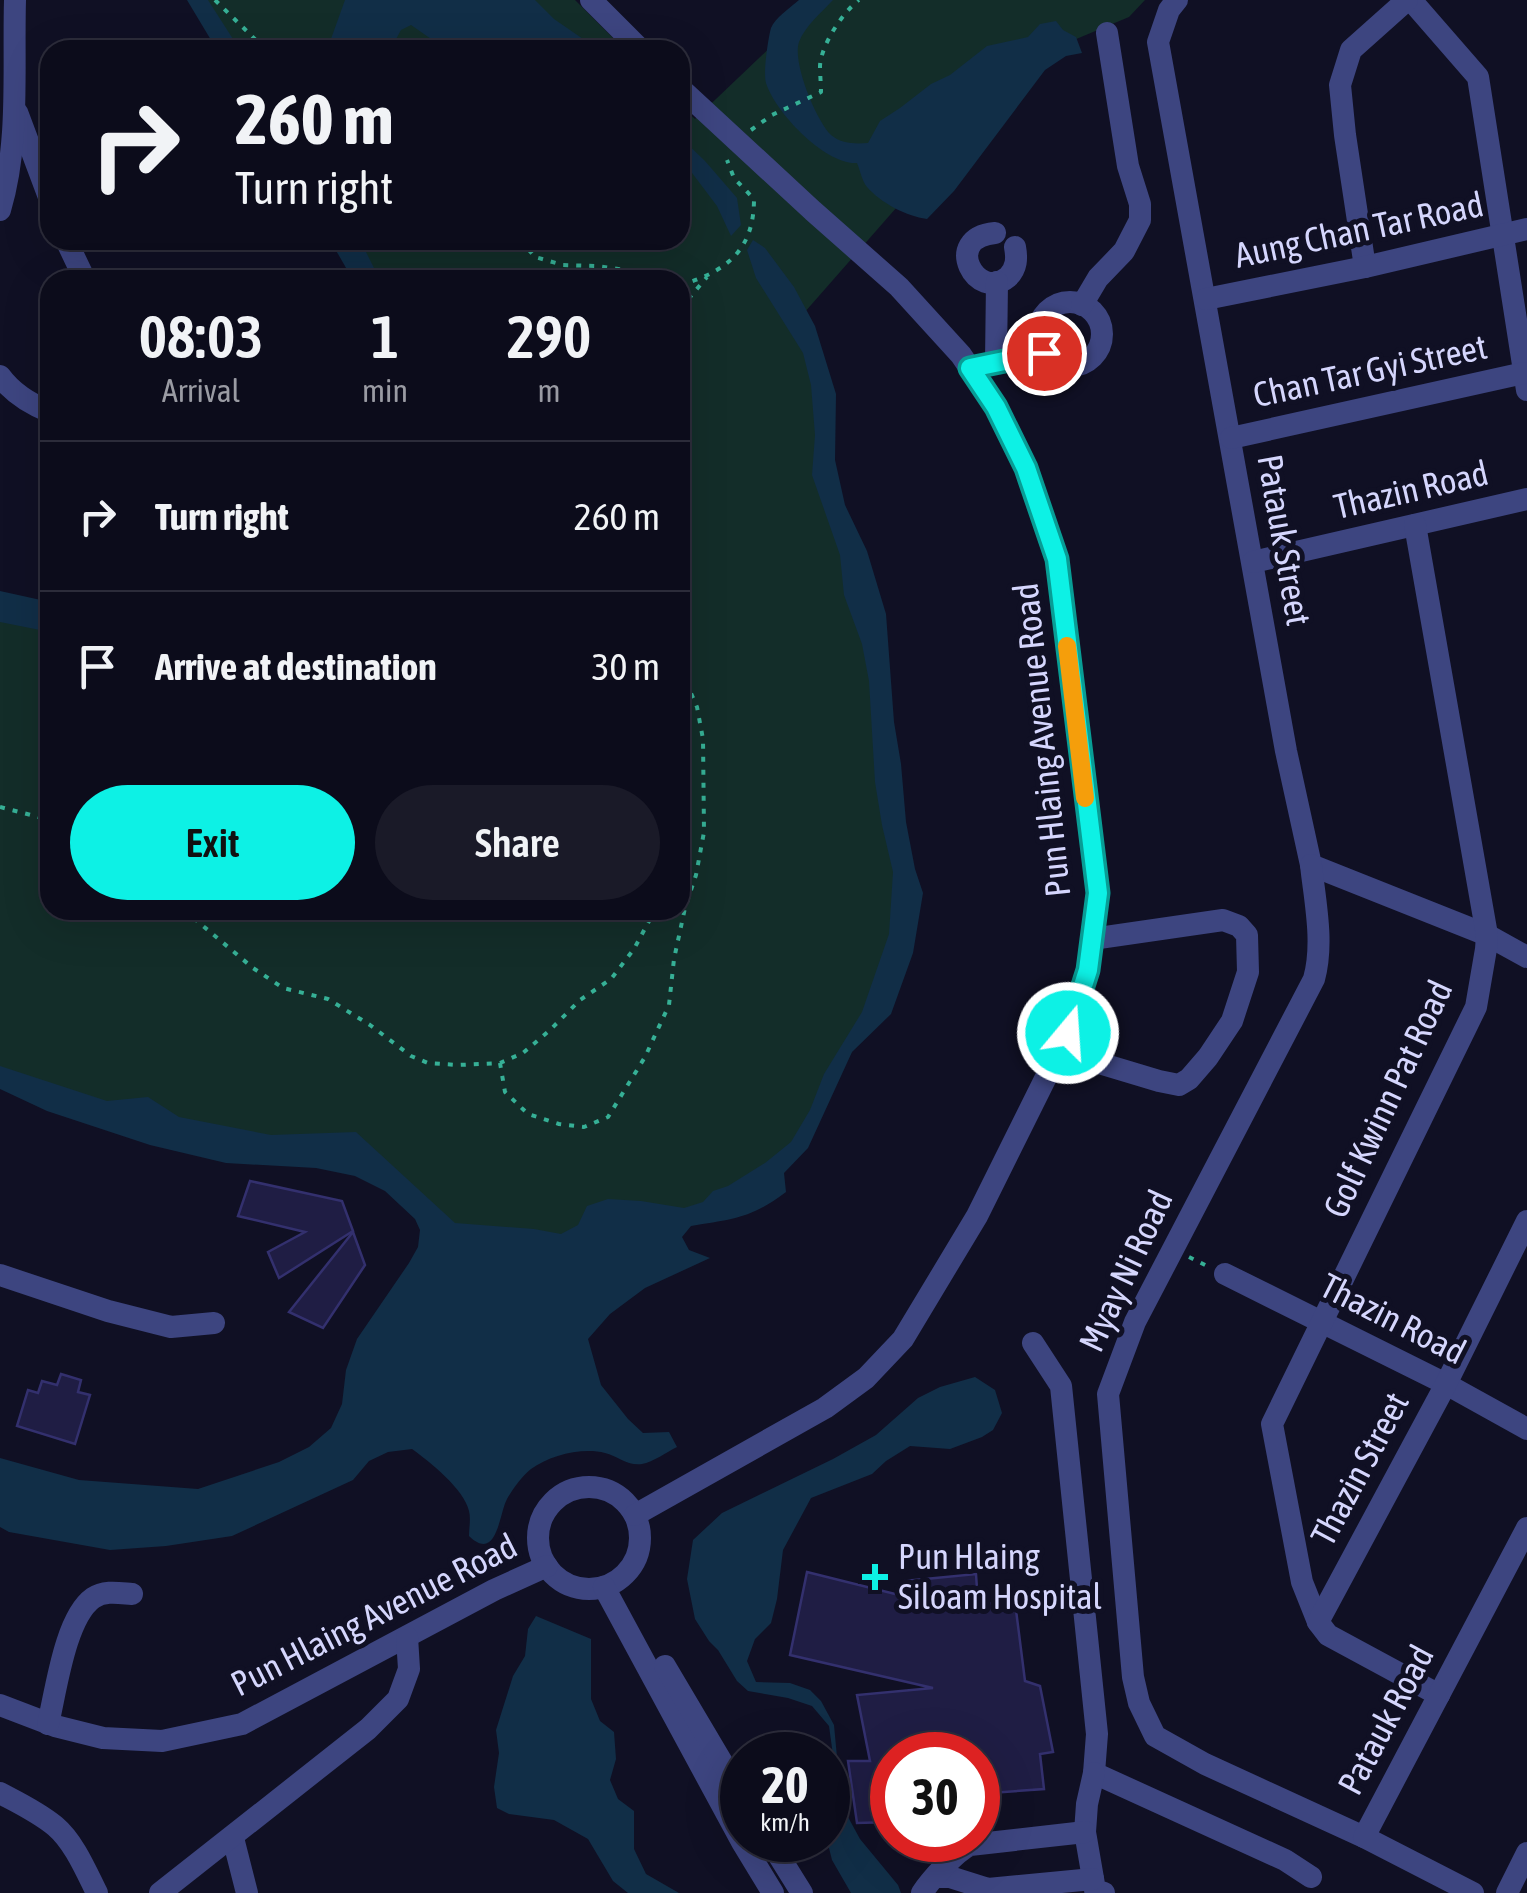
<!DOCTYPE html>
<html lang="en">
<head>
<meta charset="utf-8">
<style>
	:root { --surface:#0c0c1b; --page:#1a1a28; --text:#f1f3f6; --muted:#9a9ba3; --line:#2c2c3a; --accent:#0df1e5 }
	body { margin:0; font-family:"Asap Condensed",sans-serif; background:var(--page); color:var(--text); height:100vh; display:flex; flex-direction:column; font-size:38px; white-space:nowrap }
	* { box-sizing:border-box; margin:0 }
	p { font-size:32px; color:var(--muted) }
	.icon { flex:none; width:55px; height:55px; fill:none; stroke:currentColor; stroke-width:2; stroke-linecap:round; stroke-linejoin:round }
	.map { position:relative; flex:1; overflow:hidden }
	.drawer { position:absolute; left:40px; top:270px; width:650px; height:650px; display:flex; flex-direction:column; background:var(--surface); border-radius:30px; box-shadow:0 10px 40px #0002,0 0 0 2px var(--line) }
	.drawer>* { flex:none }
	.hud { position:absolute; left:40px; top:40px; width:650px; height:210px; border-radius:30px; box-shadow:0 10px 40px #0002,0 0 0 2px var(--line); background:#0c0c1b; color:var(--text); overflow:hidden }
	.speed { position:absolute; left:720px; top:1732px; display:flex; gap:20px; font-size:50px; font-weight:700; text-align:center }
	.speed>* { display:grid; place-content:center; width:130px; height:130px; border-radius:50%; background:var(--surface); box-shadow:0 10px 40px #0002,0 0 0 2px var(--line); line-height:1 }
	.speed small { font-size:25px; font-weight:400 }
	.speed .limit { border:15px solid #d22; background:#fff; color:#111 }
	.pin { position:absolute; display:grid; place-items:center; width:85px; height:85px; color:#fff; margin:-42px; border:5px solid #fff; border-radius:50%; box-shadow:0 2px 10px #0007 }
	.me { position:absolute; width:110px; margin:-55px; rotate:18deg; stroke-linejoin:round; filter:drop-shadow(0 0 8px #0008) }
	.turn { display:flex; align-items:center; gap:35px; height:210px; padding:0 30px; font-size:45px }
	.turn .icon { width:130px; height:130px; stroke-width:2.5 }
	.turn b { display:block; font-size:70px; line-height:85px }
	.eta { display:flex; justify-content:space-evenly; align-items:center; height:170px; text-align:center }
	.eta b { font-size:60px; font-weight:600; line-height:70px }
	.cta { display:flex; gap:20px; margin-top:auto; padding:20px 30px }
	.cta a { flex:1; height:115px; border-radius:60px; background:var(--accent); color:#111; font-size:40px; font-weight:600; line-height:115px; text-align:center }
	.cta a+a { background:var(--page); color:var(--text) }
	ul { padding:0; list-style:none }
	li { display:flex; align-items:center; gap:30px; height:150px; padding:0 30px; border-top:2px solid var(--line) }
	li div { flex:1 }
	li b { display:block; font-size:38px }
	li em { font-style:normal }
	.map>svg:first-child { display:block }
</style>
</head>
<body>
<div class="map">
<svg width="1527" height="1893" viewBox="0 0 1527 1893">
	<rect width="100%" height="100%" fill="#101024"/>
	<g fill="#132d29">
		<polygon points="198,0 575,0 625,50 227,50"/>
		<polygon points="820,0 1145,0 1129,17 1026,60 797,321 823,382 833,488 868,621 906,888 884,994 803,1140 565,1303 354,1156 154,1130 0,1074 0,607 50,617 50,910 680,910 680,280 364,280 340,240 680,240 680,105 695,119"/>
	</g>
	<g fill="#112e47">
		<polygon points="187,0 208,0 240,50 217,50"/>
		<polygon points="345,0 535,0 554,19 599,50 447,50 411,25 401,30 390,50 327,50"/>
		<path d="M799,0h34c-11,12 -28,26 -34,42 -7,20 17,78 32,93 11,9 24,9 37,8l12,-22 20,-13 31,-24 19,-9 37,-29 41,-9 12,-13 16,-3 7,9 13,7 6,16 -16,3 -21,14 -91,121 -27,28c-21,-3 -46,-16 -60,-32 -5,-6 -7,-17 -10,-24 -32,2 -82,-51 -91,-80 -3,-10 2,-44 5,-55 4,-10 19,-20 28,-28z"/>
		<polygon points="680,137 705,161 737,198 741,225 731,236 717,206 680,157"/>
		<polygon points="330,240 360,240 380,280 353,280"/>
		<path d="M753,240l12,8 29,39 21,39 21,68 -1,66 10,45 22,46 19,63 8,108 7,42 5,58 9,47 8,24 -10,60 -22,61 -39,38 -44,96 -24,25 2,19c-36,27 -53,27 -95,34l-9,11 7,13 21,8 -65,30 -35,26 -22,25 13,46 27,34 15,14 26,-1 8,15c-10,5 -24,15 -35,17 -15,2 -24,-8 -37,-11 -22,-6 -55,2 -74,16 -8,6 -19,21 -24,30 -8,15 -10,64 -38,37 0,-8 2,-17 0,-25 -5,-22 -39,-49 -57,-62l-24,3 -19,9 -16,19 -121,56 -66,10 -56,4 -101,-18 -9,-5v-69l79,22 119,9 81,-27 30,-15 22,-19 11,-24 4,-34 11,-31 52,-76 9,-16 2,-17 -5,-11 -30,-28 -30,-15 -39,-8 -90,-5 -76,-18 -103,-34 -47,-22v-23l107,35 41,-4 31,20 92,18 85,-3 99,91 79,6 27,5 17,-9 9,-19 21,-7 33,2 43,7 19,-6 10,-11 15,-5 37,-23 26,-21 19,-32 14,-36 38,-62 27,-78 4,-62 -11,-47 -7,-43 -6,-101 -7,-37 -18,-49 -4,-40 -28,-80 3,-40 -4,-50 -8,-32 -47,-75 -9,-28z"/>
		<polygon points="0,591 50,602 50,632 0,622"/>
		<polygon points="975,1377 995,1390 1002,1413 993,1430 982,1437 950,1449 910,1446 886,1461 872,1474 811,1498 783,1550 777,1599 771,1623 755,1639 747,1661 756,1682 790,1683 810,1690 821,1701 834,1725 838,1768 836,1795 860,1839 898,1885 901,1893 851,1893 832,1860 827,1840 828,1769 833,1755 829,1726 812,1706 788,1698 748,1691 737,1681 718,1650 709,1641 695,1619 687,1579 693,1540 722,1513 833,1459 876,1435 918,1398 940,1387"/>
		<polygon points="536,1616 591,1639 591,1699 600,1721 614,1732 616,1759 610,1780 618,1799 634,1811 634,1849 646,1874 679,1893 628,1893 613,1881 588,1839 554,1820 509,1814 497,1808 494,1787 499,1753 496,1730 513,1676 525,1656 528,1629"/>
	</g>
	<g fill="#1f1d44" stroke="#33306e" stroke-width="2.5">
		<polygon points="250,1181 342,1201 353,1231 279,1278 268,1252 305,1232 238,1216"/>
		<polygon points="353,1232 365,1265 323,1328 289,1312"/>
		<polygon points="61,1374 81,1380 78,1392 90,1395 75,1444 17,1426 28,1390 38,1393 42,1381 57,1385"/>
		<polygon points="807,1572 903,1596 905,1581 976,1574 978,1604 1015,1602 1025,1681 1040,1686 1053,1752 1040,1754 1044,1789 978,1794 978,1755 892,1755 892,1822 857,1823 848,1761 870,1761 857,1695 933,1688 790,1655"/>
	</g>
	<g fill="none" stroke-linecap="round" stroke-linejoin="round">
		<g stroke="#36b096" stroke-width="4" stroke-dasharray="5 8" stroke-linecap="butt">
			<polyline points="215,0 266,50"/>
			<path d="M751,130l21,-15 49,-23c0,-8 -1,-17 -1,-26 1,-21 23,-54 39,-66"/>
			<polyline points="520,240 535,257 563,265 597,266 648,273 670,280"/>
			<path d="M680,283l4,1c45,-14 70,-36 70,-85l-20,-21 -7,-18"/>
			<polyline points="680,309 707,277"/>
			<polyline points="0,807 50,820"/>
			<polyline points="680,833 680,838"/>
			<polyline points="143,910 190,915 253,968 283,988 328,999 370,1025 411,1056 428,1063 458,1065 500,1063 523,1053 550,1030 580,1000 611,979 634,949 655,910"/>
			<polyline points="500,1063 505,1092 528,1114 559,1124 584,1127 608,1117 645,1057 669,1005 674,959 685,908 696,875 704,832 703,739 697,707 680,668"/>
			<polyline points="1189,1257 1207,1266"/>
		</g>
		<g stroke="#3d4580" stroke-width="22">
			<polyline points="591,0 641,50"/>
			<polyline points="1177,0 1169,10 1158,42 1286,751 1311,865 1487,935 1527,957"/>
			<polyline points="1411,0 1478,77 1527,390"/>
			<polyline points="17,112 50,200"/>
			<path d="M0,210c20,-68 13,-140 15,-210"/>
			<path d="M995,233c-54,5 -18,70 13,44 9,-9 9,-19 7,-30"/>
			<polyline points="66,240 85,280"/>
			<polyline points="1365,267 1345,135 1340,85 1351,50 1407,0"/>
			<polyline points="1206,299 1365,267 1527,229"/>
			<circle cx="1070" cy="334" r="32"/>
			<polyline points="1082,305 1098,278 1124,251 1140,220 1140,204 1128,166 1107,33"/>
			<polyline points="996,361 997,282"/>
			<polyline points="983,365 1044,353"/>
			<path d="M0,376c13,18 30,28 50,36"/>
			<polyline points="1231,438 1524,373"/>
			<polyline points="1253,562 1527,499"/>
			<path d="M1311,865c4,37 13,78 3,114l-179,343 -27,72 25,283 6,26 16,33 50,28 159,73"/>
			<polyline points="1059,1051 1159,1081 1179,1085 1189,1079 1208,1057 1232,1021 1248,972 1247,935 1239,926 1223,920 1092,939"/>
			<polyline points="1225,1274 1446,1384 1527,1429"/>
			<polyline points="0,1275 108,1311 171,1327 214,1323"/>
			<polyline points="1033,1343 1061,1386 1097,1734 1094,1773 1285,1860 1311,1877"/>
			<circle cx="589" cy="1538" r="51"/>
			<polyline points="635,1515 825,1408 866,1378 903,1339 977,1216 1068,1033 1088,970 1098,893 1057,559 1026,468 996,407 961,355 899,287 813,211 680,88"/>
			<polyline points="604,1587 742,1842 773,1893"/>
			<polyline points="1318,1622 1302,1582 1272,1424 1476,1007 1486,949 1487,935 1415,525"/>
			<polyline points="665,1666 742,1796"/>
			<polyline points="1439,1695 1328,1635 1318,1622 1446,1384 1527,1221"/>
			<polyline points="0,1705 55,1726 103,1738 162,1741 242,1724 494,1590 547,1566"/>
			<path d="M48,1724c8,-33 17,-106 45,-126 12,-8 26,-5 39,-4"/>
			<polyline points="1094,1773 1087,1804 1085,1832 1095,1890 1104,1893"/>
			<path d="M0,1793c19,10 38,19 55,33 19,16 31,45 42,67"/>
			<polyline points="233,1838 247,1893"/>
			<polyline points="769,1840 802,1893"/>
			<polyline points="937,1877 950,1877 988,1889 1093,1879"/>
			<polyline points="160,1893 368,1729 398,1699 409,1669 407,1637"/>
			<path d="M922,1893c9,-14 34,-41 48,-48l115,-13"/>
			<polyline points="1473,1893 1364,1837 1527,1528"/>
			<polyline points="1507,1893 1527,1853"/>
		</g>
	</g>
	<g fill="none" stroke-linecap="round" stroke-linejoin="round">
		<g stroke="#089d95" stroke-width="25">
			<polyline id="route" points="1044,353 970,368 996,407 1026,468 1057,559 1098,893 1088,970 1068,1033"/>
		</g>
		<use href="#route" stroke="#0df1e5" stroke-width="18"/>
		<polyline stroke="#f59e0b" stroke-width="18" points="1067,646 1085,798"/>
	</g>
	<path fill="#0df1e5" stroke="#101024" stroke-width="4" d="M870 1562h10v10h10v10h-10v10h-10v-10h-10v-10h10z"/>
	<g text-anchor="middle" stroke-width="10" stroke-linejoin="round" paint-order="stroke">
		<g font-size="35" fill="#d5d6fd" stroke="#101024">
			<text transform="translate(1359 230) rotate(-12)" y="12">Aung Chan Tar Road</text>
			<text transform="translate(1370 371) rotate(-12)" y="12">Chan Tar Gyi Street</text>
			<text transform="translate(1411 490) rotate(-13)" y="12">Thazin Road</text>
			<text transform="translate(1284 540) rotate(80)" y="12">Patauk Street</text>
			<text transform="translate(1042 740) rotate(-96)" y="12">Pun Hlaing Avenue Road</text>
			<text transform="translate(1388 1099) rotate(-65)" y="12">Golf Kwinn Pat Road</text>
			<text transform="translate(1126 1271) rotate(-65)" y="12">Myay Ni Road</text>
			<text transform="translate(1393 1319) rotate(27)" y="12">Thazin Road</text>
			<text transform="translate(1360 1469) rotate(-62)" y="12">Thazin Street</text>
			<text transform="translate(374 1615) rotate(-27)" y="12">Pun Hlaing Avenue Road</text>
			<text transform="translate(1386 1720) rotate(-62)" y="12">Patauk Road</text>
		</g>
		<g font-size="35" fill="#d5d6fd" stroke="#101024" text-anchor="start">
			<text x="898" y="1569">Pun Hlaing<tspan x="898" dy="40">Siloam Hospital</tspan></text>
		</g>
	</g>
</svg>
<div class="speed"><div>20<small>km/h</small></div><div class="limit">30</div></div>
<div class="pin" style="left:1044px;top:353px;background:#d93025"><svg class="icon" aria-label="arrive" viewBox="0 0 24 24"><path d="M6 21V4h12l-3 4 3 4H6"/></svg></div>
<svg class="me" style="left:1068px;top:1033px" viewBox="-20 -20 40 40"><circle r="17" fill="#0df1e5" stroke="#fff" stroke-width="3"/><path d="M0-11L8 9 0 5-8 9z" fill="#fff"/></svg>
<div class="hud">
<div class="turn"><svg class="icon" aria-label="right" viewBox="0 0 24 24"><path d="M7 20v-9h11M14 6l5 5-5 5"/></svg><div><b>260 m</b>Turn right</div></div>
</div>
<section class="drawer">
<div class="eta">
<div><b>08:03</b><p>Arrival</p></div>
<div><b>1</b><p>min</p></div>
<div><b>290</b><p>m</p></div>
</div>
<ul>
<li><svg class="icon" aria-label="right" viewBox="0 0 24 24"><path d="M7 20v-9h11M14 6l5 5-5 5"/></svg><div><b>Turn right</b></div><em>260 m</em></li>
<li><svg class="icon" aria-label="arrive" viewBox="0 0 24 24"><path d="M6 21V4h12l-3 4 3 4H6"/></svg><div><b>Arrive at destination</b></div><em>30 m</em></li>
</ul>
<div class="cta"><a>Exit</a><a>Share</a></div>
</section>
</div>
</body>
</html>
